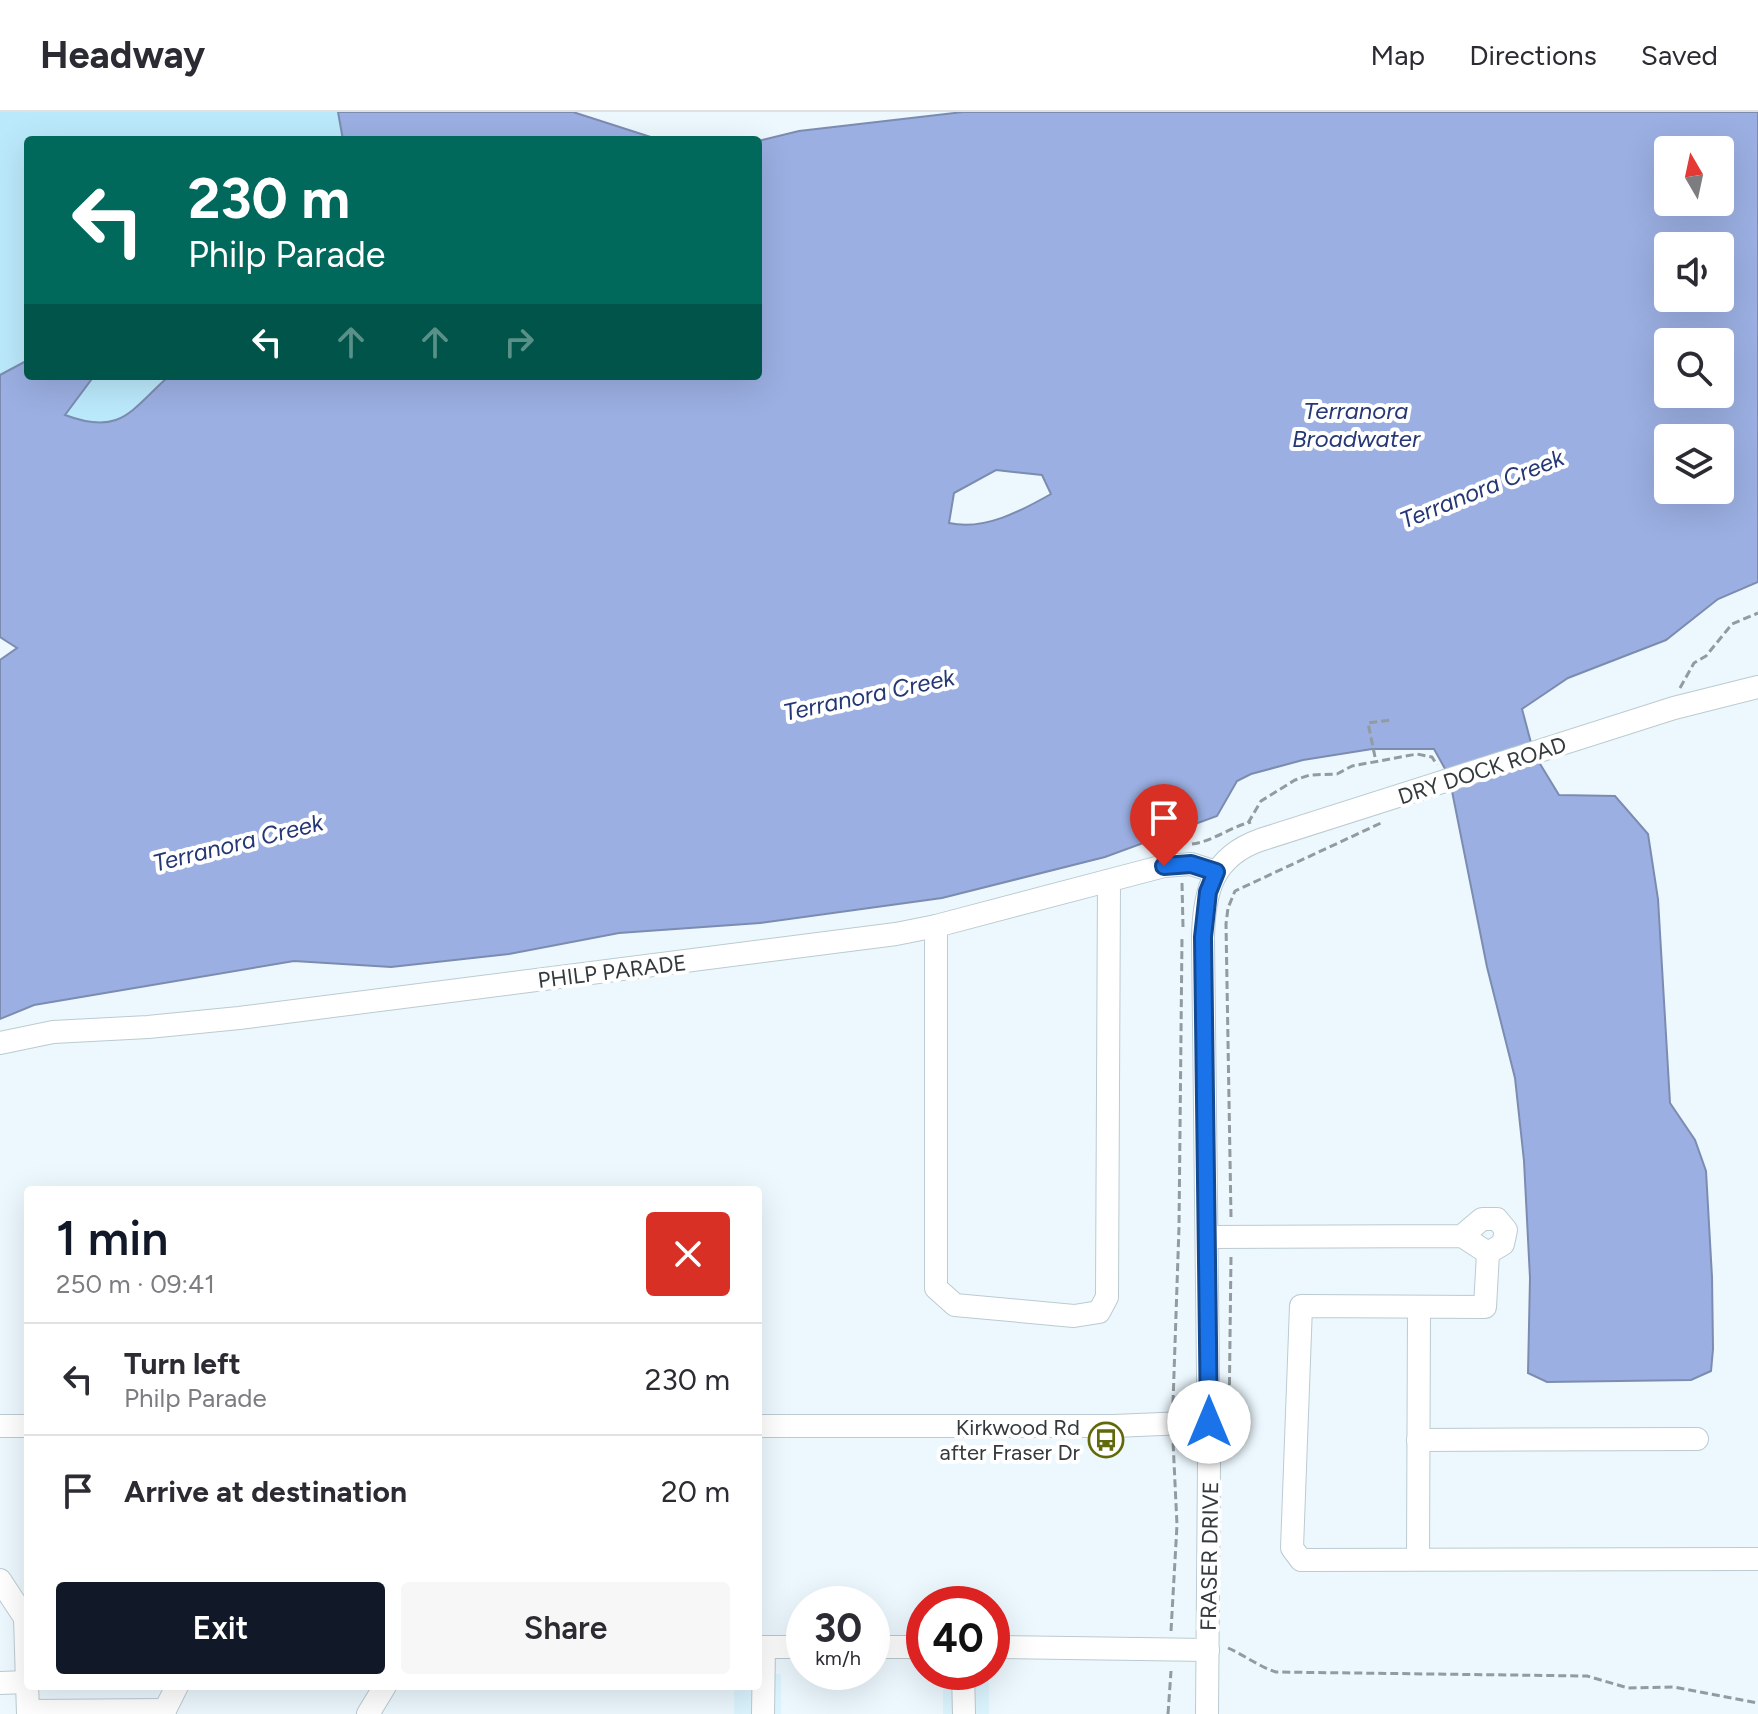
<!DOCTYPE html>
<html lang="en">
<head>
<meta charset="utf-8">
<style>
	:root { --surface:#fff; --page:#f7f7f7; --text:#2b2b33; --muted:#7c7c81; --line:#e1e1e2; --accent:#111827 }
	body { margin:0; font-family:Figtree,sans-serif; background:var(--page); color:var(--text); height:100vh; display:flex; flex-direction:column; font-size:30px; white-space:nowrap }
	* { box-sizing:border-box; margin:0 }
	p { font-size:26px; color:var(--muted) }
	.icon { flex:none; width:44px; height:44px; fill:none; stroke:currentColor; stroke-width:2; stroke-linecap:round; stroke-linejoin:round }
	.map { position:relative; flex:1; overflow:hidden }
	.sheet { position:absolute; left:24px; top:1074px; width:738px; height:504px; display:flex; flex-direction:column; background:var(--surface); border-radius:8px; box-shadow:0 8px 32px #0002 }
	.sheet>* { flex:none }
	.hud { position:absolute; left:24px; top:24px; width:738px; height:244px; border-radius:8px; box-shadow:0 8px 32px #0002; background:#00695c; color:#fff; overflow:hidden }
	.needle { width:52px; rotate:351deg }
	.buttons { position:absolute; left:1654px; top:24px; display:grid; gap:16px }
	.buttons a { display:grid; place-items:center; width:80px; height:80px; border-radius:8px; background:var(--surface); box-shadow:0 8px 32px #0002; font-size:40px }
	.speed { position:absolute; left:786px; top:1474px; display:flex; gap:16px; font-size:40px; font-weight:700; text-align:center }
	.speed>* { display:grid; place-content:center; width:104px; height:104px; border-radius:50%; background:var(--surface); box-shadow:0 8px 32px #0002; line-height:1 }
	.speed small { font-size:20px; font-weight:400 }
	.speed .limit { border:12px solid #d22; background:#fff; color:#111 }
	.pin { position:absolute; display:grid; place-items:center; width:68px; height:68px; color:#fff; margin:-82px -34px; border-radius:50% 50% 50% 0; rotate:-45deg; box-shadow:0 0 8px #0007 }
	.pin .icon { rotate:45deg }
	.me { position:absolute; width:88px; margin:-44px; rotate:0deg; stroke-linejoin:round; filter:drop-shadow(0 0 6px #0008) }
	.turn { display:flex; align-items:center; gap:28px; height:168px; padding:0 32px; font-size:36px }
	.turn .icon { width:104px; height:104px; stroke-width:2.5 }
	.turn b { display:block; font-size:56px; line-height:68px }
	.lanes { display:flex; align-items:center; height:76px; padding:0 32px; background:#0003; justify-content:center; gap:40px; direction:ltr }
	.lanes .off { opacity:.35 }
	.round { display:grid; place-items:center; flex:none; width:84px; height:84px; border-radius:8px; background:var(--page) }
	.headline { display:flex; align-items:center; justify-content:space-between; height:136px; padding:0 32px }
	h1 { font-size:48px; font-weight:600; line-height:60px; color:var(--accent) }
	.button { display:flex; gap:16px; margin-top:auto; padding:16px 32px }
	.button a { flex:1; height:92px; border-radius:8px; background:var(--accent); color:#fff; font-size:32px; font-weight:600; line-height:92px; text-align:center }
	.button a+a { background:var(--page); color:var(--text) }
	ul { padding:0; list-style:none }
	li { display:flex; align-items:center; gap:24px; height:112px; padding:0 32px; border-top:2px solid var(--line) }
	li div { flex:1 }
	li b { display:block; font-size:30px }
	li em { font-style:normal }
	header { display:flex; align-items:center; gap:48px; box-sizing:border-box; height:112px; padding:0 40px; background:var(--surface); border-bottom:2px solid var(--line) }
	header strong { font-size:38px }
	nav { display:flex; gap:44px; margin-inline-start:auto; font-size:28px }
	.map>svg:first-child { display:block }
</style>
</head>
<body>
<header>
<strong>Headway</strong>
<nav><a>Map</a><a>Directions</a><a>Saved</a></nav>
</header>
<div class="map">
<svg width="1758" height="1602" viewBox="0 0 1758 1602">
	<rect width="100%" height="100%" fill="#ecf8fe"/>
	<g fill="#dbf4fe">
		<polygon points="758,1562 781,1562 781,1602 734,1602 734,1574 758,1574"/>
		<polygon points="943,1563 989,1564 989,1602 943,1602"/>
	</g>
	<g fill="#bbe9fc">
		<polygon points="0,0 338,0 343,28 28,28 28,248 0,263"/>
		<path d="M94,264h75c-42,38 -44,57 -104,40z"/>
	</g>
	<g fill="#9bafe2" stroke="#7c8cb0" stroke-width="2" fill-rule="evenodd">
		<polygon points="338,0 573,0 660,28 343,28"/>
		<path d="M963,0h795v470l-40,17 -52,41 -98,38 -46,31 12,45 25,41 56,1 33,38 10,65 12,204 25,37 11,31 6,106 1,72 -2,22 -20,9 -144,2 -19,-9 2,-95 -6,-117 -9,-83 -28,-111 -38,-191 -15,-27h-62l-69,11 -52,14 -14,7 -20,35 -112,41 -163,41 -182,25 -141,10 -110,21 -118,13 -97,-6 -260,44 -34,14v-359l17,-12 -17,-11v-262l28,-15v16h66l-29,39c56,21 65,-4 104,-39h589v-235l41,-10zM1668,38h52v52h-52zM1668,134h52v52h-52zM1668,230h52v52h-52zM1668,326h52v52h-52zM996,358l46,5 9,19c-30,17 -67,37 -102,29l5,-30z"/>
	</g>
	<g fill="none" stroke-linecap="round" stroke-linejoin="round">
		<g stroke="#bbcbd1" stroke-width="24">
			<g id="minor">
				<polyline points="936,814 936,1176 955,1193 1074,1204 1099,1200 1107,1185 1109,769"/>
				<polyline points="0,931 53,920 148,915 239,906 896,822 936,814 1164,754 1191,752 1216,760"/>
				<polyline points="1207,1125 1462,1124 1482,1107 1497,1107 1506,1118 1503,1132 1488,1141 1462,1124"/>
				<polyline points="1488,1141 1485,1195 1301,1194 1292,1436 1301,1448 1758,1447"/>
				<polyline points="0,1314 28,1314"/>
				<polyline points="758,1314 1114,1314 1209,1310"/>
				<polyline points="1418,1328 1697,1327"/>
				<polyline points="1418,1447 1419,1195"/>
				<polyline points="0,1468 25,1506 28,1602"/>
				<polyline points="758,1535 804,1535"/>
				<polyline points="872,1535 924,1535"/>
				<polyline points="992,1535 1208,1538"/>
				<polyline points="963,1560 964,1602"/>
				<polyline points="0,1571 27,1570"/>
				<polyline points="28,1599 165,1598"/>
				<polyline points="163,1602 177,1574"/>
				<polyline points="368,1602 385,1574"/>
				<polyline points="763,1602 764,1535"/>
				<path d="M1207,1602l2,-252 -6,-525c1,-45 9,-80 57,-97l414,-132 84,-21"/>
			</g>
		</g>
		<g stroke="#929b9f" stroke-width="3" stroke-dasharray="8 4" stroke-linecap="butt">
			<polyline points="1680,576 1694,551 1706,544 1732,512 1758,501"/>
			<polyline points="1375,645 1368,611 1391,608"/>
			<polyline points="1248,711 1261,689 1295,668 1310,663 1337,662 1352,654 1417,642 1432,645 1437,653"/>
			<path d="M1192,732c22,-3 38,-17 59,-22"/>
			<polyline points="1182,771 1183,815"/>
			<polyline points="1231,1105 1226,812 1228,796 1235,779 1381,711"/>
			<polyline points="1173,1291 1179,1115 1182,826"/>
			<polyline points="1229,1309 1231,1144"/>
			<polyline points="1171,1519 1177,1413 1173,1329"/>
			<path d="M1228,1536c16,7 32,19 48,24l311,4 41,12 46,-1 84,16"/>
			<polyline points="1168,1602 1171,1559"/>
		</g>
		<use href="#minor" stroke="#fff" stroke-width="22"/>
	</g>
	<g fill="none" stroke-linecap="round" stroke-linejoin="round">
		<g stroke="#114b97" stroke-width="20">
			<polyline id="route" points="1164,754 1191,752 1216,760 1208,780 1203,825 1209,1310"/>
		</g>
		<use href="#route" stroke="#1a73e8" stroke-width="14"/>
	</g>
	<defs>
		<g id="bus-ring" transform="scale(1.8)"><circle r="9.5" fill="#fff" stroke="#62690a" stroke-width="1.5"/><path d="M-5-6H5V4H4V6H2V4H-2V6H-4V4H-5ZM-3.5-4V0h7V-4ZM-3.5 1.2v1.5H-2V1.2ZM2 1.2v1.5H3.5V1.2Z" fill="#62690a"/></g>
	</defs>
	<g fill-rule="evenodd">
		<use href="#bus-ring" x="1106" y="1328"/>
	</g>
	<g text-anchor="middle" stroke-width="8" stroke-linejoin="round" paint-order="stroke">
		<g font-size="22" fill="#33393c" stroke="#fff">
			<text transform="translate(1482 658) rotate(-18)" y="8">DRY DOCK ROAD</text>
			<text transform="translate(612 859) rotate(-7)" y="8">PHILP PARADE</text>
			<text transform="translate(1209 1444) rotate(-89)" y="8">FRASER DRIVE</text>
		</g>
		<g font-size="22" fill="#33393c" stroke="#fff" text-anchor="end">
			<text x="1080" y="1323">Kirkwood Rd<tspan x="1080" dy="25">after Fraser Dr</tspan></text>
		</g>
		<g font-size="24" font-style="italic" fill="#253875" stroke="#fff">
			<text x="1356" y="307">Terranora<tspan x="1356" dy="28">Broadwater</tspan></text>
			<text transform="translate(1482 377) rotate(-22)" y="8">Terranora Creek</text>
			<text transform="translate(869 583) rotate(-12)" y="8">Terranora Creek</text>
			<text transform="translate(238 731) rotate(-14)" y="8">Terranora Creek</text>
		</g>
	</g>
</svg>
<div class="buttons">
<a><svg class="needle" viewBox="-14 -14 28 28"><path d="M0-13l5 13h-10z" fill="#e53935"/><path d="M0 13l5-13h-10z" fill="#7c7c81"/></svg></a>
<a><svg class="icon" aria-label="sound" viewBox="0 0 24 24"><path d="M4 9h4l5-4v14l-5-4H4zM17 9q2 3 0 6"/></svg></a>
<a><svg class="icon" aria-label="search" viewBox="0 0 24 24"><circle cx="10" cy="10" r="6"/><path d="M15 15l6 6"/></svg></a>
<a><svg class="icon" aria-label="layers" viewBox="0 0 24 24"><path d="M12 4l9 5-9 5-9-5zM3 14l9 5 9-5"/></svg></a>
</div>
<div class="speed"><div>30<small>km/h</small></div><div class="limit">40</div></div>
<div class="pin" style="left:1164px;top:754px;background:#d93025"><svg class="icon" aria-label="arrive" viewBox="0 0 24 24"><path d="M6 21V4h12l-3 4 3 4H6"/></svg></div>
<svg class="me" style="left:1209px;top:1310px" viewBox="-20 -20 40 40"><circle r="19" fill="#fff"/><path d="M0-13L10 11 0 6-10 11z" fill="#1a73e8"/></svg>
<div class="hud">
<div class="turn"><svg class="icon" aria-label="left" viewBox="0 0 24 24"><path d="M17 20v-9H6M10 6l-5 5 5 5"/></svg><div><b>230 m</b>Philp Parade</div></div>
<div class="lanes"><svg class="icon" aria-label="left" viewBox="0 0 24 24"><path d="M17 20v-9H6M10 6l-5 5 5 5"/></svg><svg class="icon off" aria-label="ahead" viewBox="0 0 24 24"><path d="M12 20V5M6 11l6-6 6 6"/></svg><svg class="icon off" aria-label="ahead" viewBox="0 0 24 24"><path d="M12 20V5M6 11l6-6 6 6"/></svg><svg class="icon off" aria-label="right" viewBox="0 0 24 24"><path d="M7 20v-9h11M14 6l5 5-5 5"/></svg></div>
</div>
<section class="sheet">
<div class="headline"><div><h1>1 min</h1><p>250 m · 09:41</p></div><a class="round" style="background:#d93025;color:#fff"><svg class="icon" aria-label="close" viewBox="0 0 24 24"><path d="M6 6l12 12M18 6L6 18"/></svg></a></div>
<ul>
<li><svg class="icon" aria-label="left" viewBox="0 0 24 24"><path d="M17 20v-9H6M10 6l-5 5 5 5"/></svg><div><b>Turn left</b><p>Philp Parade</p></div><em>230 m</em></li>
<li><svg class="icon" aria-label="arrive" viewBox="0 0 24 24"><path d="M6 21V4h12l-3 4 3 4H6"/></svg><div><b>Arrive at destination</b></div><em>20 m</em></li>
</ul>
<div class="button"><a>Exit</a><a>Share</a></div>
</section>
</div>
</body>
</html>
